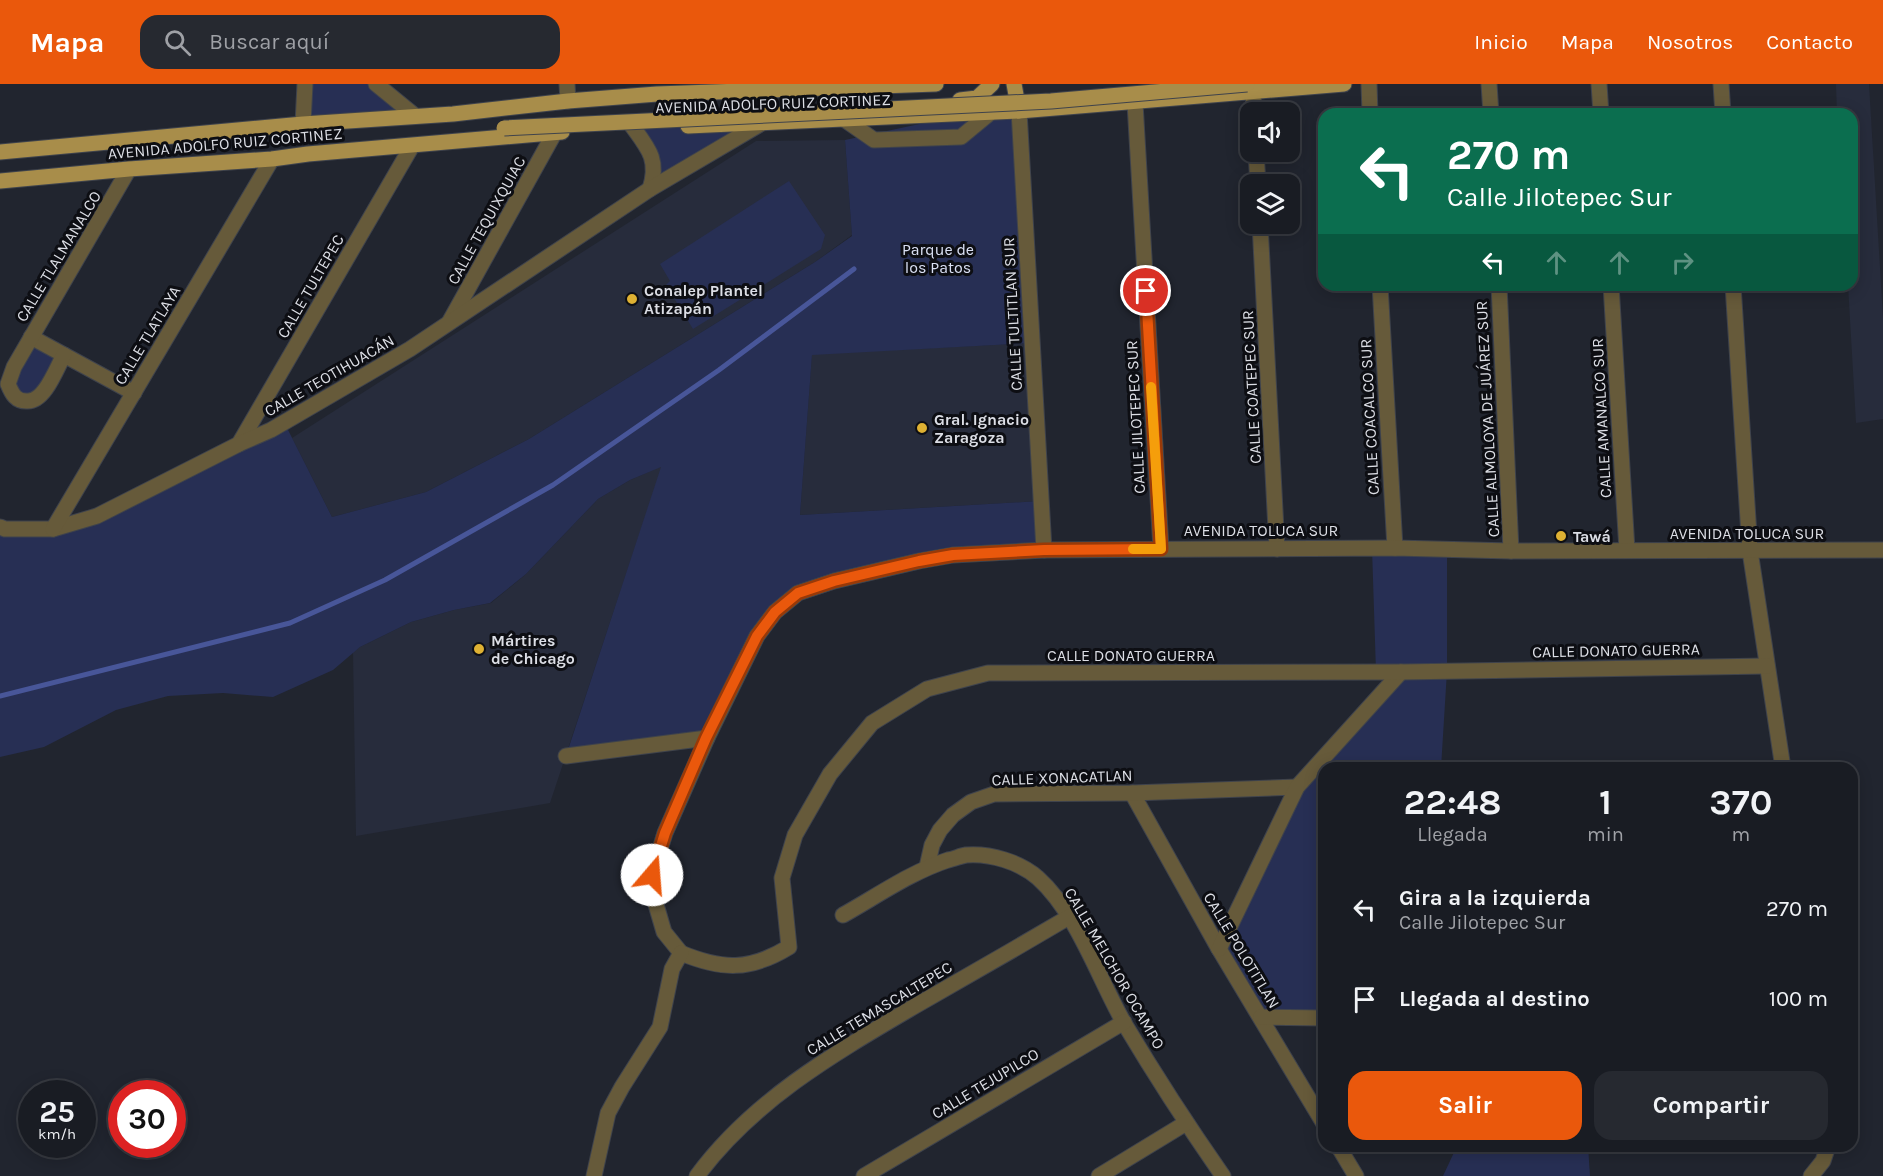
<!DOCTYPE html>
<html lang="es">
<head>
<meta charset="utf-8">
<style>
	:root { --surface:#191c23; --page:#262930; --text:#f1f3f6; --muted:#9fa1a6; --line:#373a41; --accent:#ea580c }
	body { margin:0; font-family:Karla,sans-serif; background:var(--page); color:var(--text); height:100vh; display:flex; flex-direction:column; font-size:22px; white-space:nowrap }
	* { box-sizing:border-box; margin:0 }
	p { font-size:20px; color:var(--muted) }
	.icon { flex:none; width:33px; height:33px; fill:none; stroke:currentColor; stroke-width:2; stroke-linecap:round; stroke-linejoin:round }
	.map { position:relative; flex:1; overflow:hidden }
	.sheet { position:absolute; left:1318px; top:678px; width:540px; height:390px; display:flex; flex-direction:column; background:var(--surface); border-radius:18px; box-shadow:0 3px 15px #0003,0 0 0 2px var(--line) }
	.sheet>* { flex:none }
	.top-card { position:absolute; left:1318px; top:24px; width:540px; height:183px; border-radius:18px; box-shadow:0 3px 15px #0003,0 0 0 2px var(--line); background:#0b6e4f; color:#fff; overflow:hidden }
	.tools { position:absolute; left:1240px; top:18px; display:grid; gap:12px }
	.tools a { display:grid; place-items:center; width:60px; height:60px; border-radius:12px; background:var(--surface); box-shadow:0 3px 15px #0003,0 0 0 2px var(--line); font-size:30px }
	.speed { position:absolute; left:18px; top:996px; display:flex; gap:12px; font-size:30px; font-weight:700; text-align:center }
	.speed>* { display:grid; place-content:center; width:78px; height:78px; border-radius:50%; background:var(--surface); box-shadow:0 3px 15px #0003,0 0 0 2px var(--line); line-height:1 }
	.speed small { font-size:15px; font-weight:400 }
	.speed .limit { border:9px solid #d22; background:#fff; color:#111 }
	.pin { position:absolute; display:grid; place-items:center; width:51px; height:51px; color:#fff; margin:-26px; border:3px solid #fff; border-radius:50%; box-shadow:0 2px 6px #0007 }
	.me { position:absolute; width:66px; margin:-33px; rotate:18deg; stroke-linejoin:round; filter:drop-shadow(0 0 4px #0008) }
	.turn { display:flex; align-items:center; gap:21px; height:126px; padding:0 30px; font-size:27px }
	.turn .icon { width:78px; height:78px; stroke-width:2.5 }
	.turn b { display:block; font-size:42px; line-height:51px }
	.lanes { display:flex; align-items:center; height:57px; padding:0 30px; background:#0003; justify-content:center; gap:30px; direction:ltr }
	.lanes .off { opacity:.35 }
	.eta { display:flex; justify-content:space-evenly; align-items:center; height:102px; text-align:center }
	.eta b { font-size:36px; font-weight:700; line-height:42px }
	.primary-button { display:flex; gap:12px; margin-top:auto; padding:12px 30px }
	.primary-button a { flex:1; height:69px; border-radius:18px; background:var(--accent); color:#fff; font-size:24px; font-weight:700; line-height:69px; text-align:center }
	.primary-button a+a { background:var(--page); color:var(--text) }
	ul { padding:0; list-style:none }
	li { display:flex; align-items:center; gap:18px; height:90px; padding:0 30px }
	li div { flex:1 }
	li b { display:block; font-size:22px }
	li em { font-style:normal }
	header { display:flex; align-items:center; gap:36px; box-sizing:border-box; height:84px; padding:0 30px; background:var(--accent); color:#fff }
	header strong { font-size:28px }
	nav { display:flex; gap:33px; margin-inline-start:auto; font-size:21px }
	.search { width:420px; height:54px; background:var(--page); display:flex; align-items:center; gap:15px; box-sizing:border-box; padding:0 21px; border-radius:18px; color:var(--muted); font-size:22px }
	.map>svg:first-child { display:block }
</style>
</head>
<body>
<header>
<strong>Mapa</strong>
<div class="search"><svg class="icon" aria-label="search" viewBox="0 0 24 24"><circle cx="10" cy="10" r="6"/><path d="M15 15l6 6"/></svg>Buscar aquí</div>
<nav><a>Inicio</a><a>Mapa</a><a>Nosotros</a><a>Contacto</a></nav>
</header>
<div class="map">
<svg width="1883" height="1092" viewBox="0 0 1883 1092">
	<rect width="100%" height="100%" fill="#21252f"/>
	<g fill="#272c3c">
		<polygon points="1836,0 1869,0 1883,234 1883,335 1856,339 1848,201 1852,201 1852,30 1837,30"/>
		<polygon points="845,56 852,151 815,178 529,355 426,408 332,433 292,354 756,57"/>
		<polygon points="1032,259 1041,417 800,431 812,270"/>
		<polygon points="662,382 550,719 356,752 353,568 360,563 411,538 454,526 491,519 526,490 598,415 630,396"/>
	</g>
	<g fill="#272f54">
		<polygon points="305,0 376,0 414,31 303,40"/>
		<polygon points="1019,27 1032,259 812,271 800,431 1041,417 1044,466 953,471 834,497 775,528 707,654 566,672 661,383 630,396 598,415 526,490 490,519 454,526 411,538 360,563 333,586 273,613 223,609 168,612 116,626 44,663 0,673 0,443 53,445 284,338 332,433 426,408 529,355 815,178 852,152 845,56 966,30"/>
		<polygon points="762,39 650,105 655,89 632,42"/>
		<polygon points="789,97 825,151 821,165 693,245 666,201 670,197 660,180"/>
		<polygon points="31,253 64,271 42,311 12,310"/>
		<polygon points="1372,464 1447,465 1447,587 1441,684 1324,684 1324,934 1261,933 1219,865 1297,703 1401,588 1376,588"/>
		<polygon points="1457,1062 1588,1062 1590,1092 1443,1092"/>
	</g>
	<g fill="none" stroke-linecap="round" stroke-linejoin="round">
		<polyline stroke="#485699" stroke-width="5" points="0,612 290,539 385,496 553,401 719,286 854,185"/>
		<g stroke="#3f434c" stroke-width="17">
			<g id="minor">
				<polyline points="376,0 414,31"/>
				<polyline points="567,0 568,17"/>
				<polyline points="1369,0 1370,30"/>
				<polyline points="1489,0 1491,30"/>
				<polyline points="1599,0 1601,30"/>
				<polyline points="1721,0 1723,30"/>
				<polyline points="1253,8 1254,28"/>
				<polyline points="1135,19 1161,465"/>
				<polyline points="1019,27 1044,466"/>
				<polyline points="844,35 874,56 961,53 990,29"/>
				<polyline points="303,40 305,0"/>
				<path d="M632,42c17,23 27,34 18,63"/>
				<polyline points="1256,68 1258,100"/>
				<polyline points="1260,140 1277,465"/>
				<polyline points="1380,201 1395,464"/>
				<polyline points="1499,201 1511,467"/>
				<polyline points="1611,201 1627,466"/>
				<polyline points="1733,201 1750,467 1783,684"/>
				<polyline points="450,237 555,48"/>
				<polyline points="31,253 134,309"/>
				<path d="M64,271c-8,14 -19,46 -36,46 -12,1 -16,-7 -20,-17l6,-17 115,-198"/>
				<polyline points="239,360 412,62"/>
				<polyline points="0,443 5,445 53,445 97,432 239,360 271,346 410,265 650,105 762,39"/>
				<polyline points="53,445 272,75"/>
				<polyline points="566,672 707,654"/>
				<polyline points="1132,709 1219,865 1324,1040"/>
				<polyline points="927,783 932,761 940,746 953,731 971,718 994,710 1132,709 1297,703"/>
				<path d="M843,831c34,-19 68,-43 105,-55 6,-1 12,-4 18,-5 24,-2 54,7 72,23 39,35 60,99 86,145 31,52 64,103 99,153"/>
				<polyline points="1219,865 1297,703 1401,588"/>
				<polyline points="681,869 664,848 652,807 652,791 665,749 707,654 757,552 775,528 798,509 834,497 919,477 953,471 1044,466 1395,464 1511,467 1883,466"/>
				<path d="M681,869c41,17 69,18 108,-6l-7,-69 13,-43 35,-61 42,-51 55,-34 61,-16 413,-1 366,-6"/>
				<polyline points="1261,933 1324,934"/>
				<polyline points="1338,1062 1356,1092"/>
				<polyline points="594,1092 608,1029 622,1003 660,943 672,885 681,869"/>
				<path d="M697,1092c56,-76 138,-123 218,-170 51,-29 103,-59 154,-89"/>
				<polyline points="864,1092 1124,938"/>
				<polyline points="1099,1092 1186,1039"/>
				<polyline points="1811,1092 1823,1077 1828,1062"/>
			</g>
		</g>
		<g stroke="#3f434c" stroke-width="17">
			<g id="major">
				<polyline points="1014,0 1019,27"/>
				<polyline points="960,16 977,14 992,0"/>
				<polyline points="688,42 1019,27 1344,0"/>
				<polyline points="0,68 303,40 453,30 568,17 657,10 936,0"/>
				<polyline points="0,97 129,85 272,75 308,70 562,48"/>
			</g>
		</g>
		<use href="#minor" stroke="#665a3a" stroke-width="15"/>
		<use href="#major" stroke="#a88d4a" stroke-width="15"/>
		<g stroke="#3f434c" stroke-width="17" stroke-linecap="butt">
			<polyline id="major-bridge" points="504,44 1051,17 1247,0"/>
		</g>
		<use href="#major-bridge" stroke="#a88d4a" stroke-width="15"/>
	</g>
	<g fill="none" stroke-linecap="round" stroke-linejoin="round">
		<g stroke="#983908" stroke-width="15">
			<polyline id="route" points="652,791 665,749 706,654 757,552 775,528 798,509 834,497 919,477 953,471 1044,466 1161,465 1146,207"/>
		</g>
		<use href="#route" stroke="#ea580c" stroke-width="10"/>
		<polyline stroke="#f59e0b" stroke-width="10" points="1133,465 1161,465 1151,303"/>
	</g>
	<g fill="#deb133" stroke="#0d0e13" stroke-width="2">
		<circle cx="632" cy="215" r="6"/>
		<circle cx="922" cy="344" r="6"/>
		<circle cx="1561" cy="452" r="6"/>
		<circle cx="479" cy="565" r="6"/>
	</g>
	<g text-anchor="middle" stroke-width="6" stroke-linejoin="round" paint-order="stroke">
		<g font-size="16" fill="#dcdee5" stroke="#0d0e13">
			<text transform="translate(773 19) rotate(-2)" y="6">AVENIDA ADOLFO RUIZ CORTINEZ</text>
			<text transform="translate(225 59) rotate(-5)" y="6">AVENIDA ADOLFO RUIZ CORTINEZ</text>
			<text transform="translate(486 136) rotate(-61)" y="6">CALLE TEQUIXQUIAC</text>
			<text transform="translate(58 172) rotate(-59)" y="6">CALLE TLALMANALCO</text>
			<text transform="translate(310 202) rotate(-60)" y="6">CALLE TULTEPEC</text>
			<text transform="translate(1012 230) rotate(-93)" y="6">CALLE TULTITLAN SUR</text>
			<text transform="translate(147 251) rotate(-59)" y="6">CALLE TLATLAYA</text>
			<text transform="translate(329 291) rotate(-30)" y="6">CALLE TEOTIHUACÁN</text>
			<text transform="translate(1251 303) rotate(-93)" y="6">CALLE COATEPEC SUR</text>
			<text transform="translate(1135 333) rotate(-93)" y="6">CALLE JILOTEPEC SUR</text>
			<text transform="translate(1369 333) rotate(-93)" y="6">CALLE COACALCO SUR</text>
			<text transform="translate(1601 334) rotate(-93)" y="6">CALLE AMANALCO SUR</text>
			<text transform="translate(1487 335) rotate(-93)" y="6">CALLE ALMOLOYA DE JUÁREZ SUR</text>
			<text x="1261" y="452">AVENIDA TOLUCA SUR</text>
			<text x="1747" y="455">AVENIDA TOLUCA SUR</text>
			<text transform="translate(1616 566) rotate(-1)" y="6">CALLE DONATO GUERRA</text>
			<text x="1131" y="577">CALLE DONATO GUERRA</text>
			<text transform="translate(1062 693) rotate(-2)" y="6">CALLE XONACATLAN</text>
			<text transform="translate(1242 866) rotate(59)" y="6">CALLE POLOTITLAN</text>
			<text transform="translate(1115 884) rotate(60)" y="6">CALLE MELCHOR OCAMPO</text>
			<text transform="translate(879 924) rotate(-31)" y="6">CALLE TEMASCALTEPEC</text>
			<text transform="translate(985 999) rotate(-31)" y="6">CALLE TEJUPILCO</text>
		</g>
		<g font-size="16" fill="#dae0f4" stroke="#0d0e13">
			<text x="938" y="171">Parque de<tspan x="938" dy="18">los Patos</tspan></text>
		</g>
		<g font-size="16" font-weight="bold" fill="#dcdee5" stroke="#0d0e13" text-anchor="start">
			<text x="644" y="212">Conalep Plantel<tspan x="644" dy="18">Atizapán</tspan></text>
			<text x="934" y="341">Gral. Ignacio<tspan x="934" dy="18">Zaragoza</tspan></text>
			<text x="1573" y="458">Tawá</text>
			<text x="491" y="562">Mártires<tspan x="491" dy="18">de Chicago</tspan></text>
		</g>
	</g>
</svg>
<div class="tools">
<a><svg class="icon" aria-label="sound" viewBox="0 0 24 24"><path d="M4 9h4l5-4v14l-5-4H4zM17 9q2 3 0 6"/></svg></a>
<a><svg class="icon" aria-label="layers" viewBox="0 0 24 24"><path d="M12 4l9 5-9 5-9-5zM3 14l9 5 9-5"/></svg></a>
</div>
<div class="speed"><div>25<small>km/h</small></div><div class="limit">30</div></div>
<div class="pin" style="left:1146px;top:207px;background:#d93025"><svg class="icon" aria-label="arrive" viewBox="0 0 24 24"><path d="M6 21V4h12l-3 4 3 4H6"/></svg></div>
<svg class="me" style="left:652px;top:791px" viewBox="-20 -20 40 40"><circle r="19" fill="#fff"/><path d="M0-13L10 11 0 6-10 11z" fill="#ea580c"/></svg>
<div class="top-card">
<div class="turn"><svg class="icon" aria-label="left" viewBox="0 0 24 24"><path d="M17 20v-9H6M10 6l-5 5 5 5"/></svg><div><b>270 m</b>Calle Jilotepec Sur</div></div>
<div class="lanes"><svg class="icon" aria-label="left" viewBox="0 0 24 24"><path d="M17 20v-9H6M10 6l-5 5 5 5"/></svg><svg class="icon off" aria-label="ahead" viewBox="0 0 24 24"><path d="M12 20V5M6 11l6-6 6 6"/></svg><svg class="icon off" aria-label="ahead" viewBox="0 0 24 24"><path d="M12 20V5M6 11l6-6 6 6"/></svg><svg class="icon off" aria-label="right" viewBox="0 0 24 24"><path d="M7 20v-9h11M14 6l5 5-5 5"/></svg></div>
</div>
<section class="sheet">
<div class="eta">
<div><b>22:48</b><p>Llegada</p></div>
<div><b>1</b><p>min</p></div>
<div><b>370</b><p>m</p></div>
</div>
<ul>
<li><svg class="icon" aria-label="left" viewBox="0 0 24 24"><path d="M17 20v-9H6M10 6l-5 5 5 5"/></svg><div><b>Gira a la izquierda</b><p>Calle Jilotepec Sur</p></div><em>270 m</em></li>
<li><svg class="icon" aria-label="arrive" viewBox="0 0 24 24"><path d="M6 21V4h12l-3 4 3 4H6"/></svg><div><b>Llegada al destino</b></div><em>100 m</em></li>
</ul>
<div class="primary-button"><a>Salir</a><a>Compartir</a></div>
</section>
</div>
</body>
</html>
